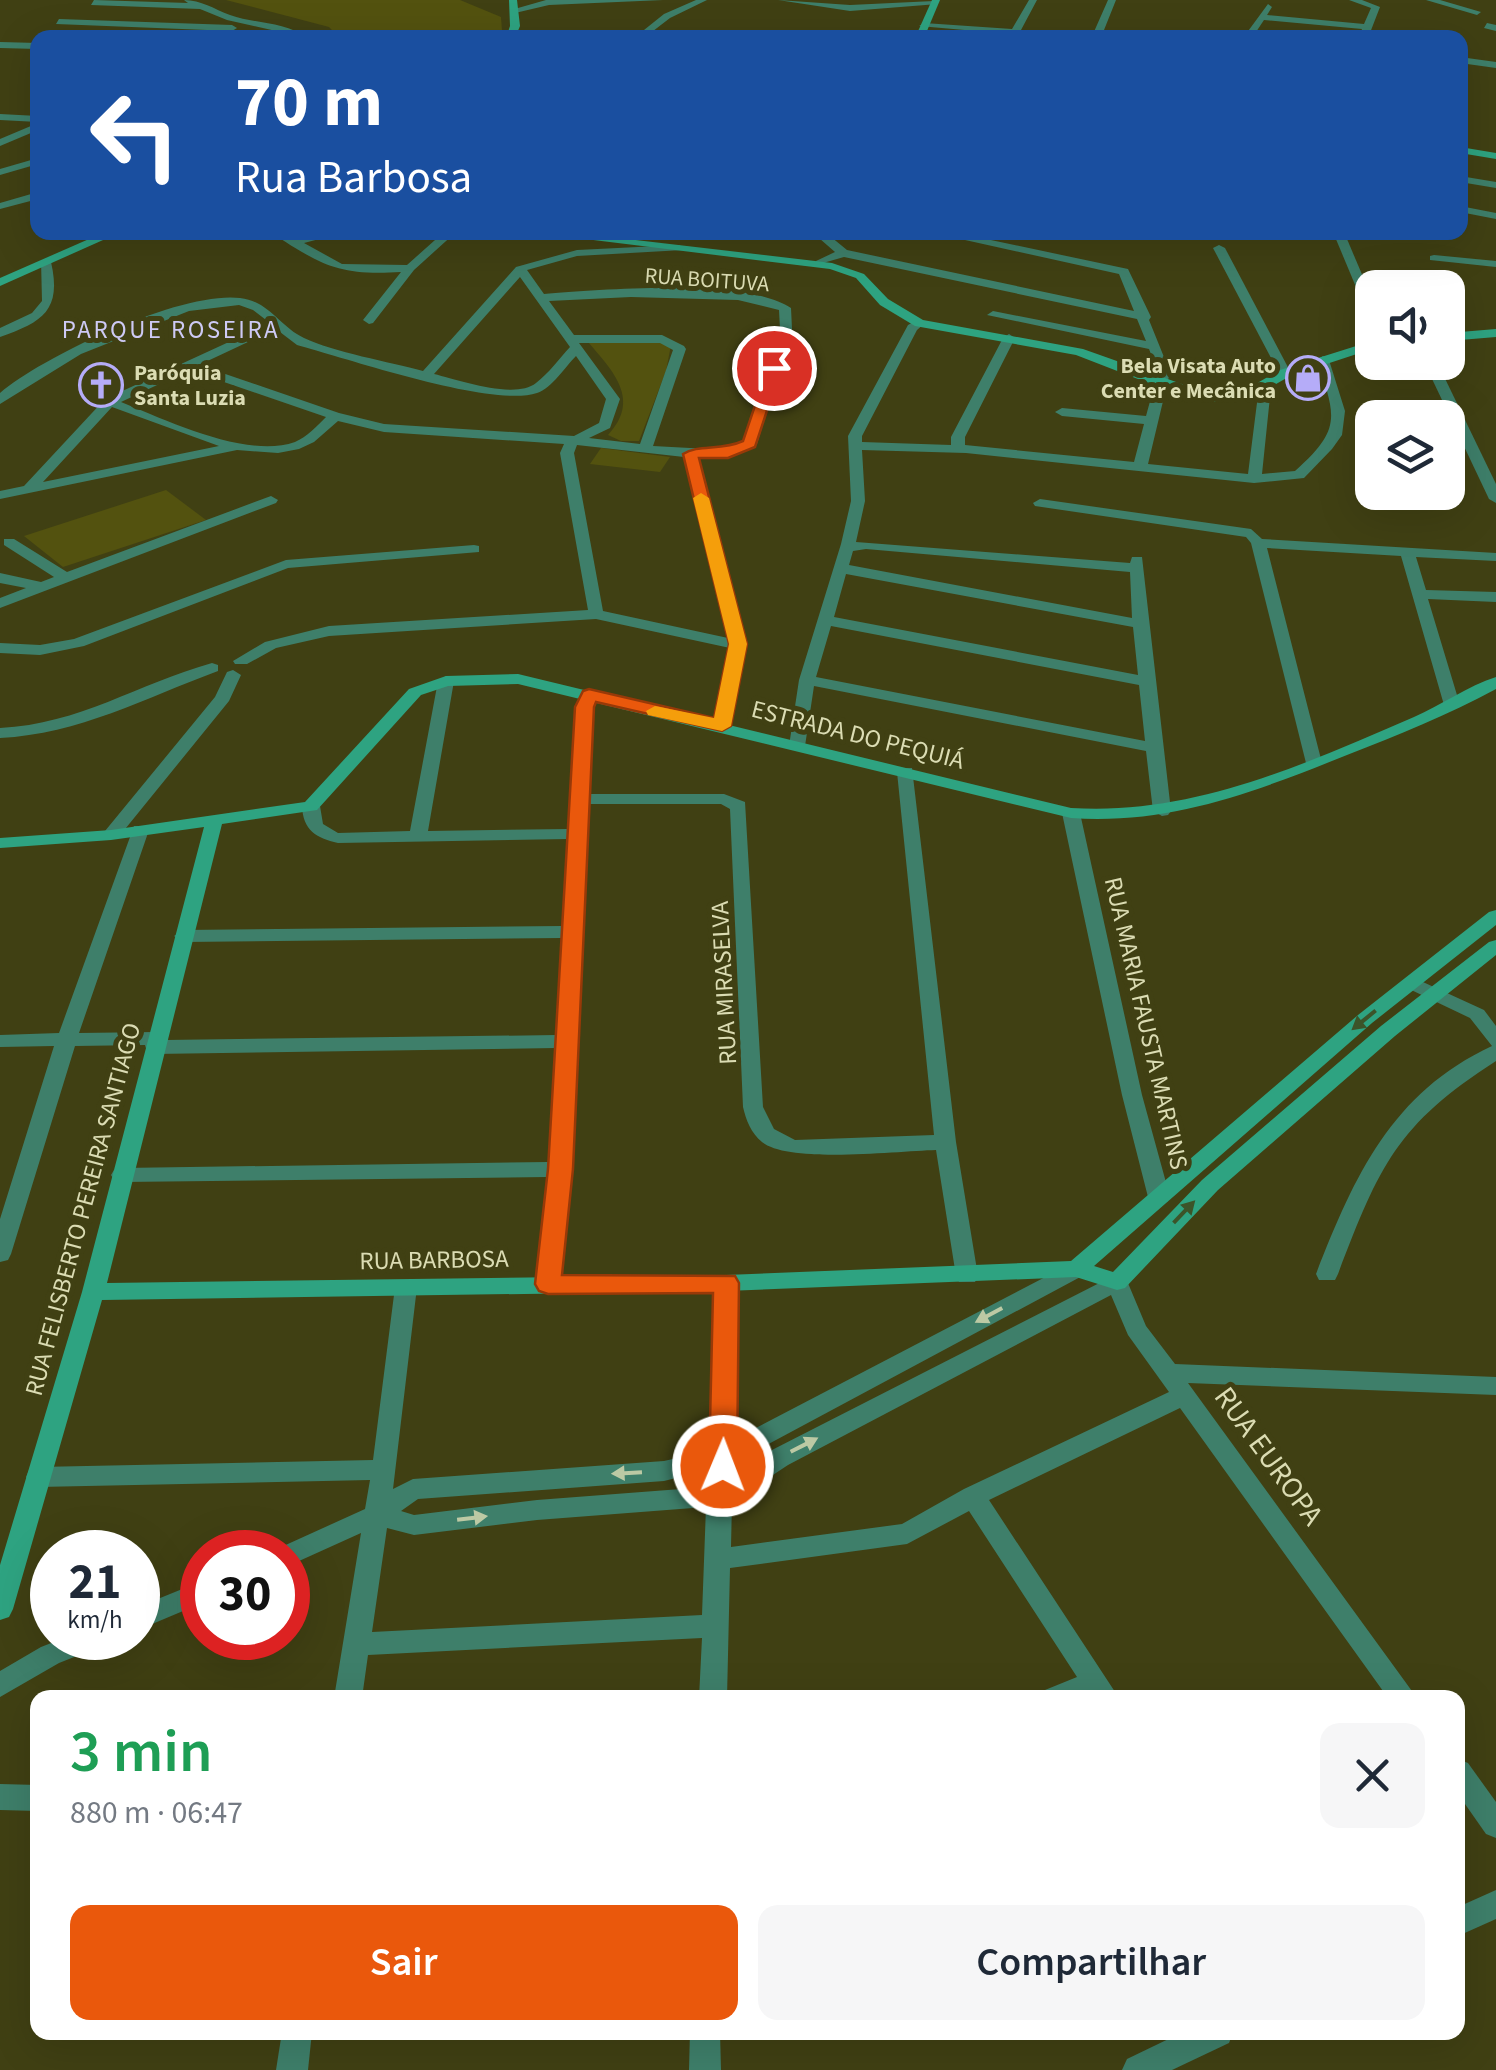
<!DOCTYPE html>
<html lang="pt">
<head>
<meta charset="utf-8">
<style>
	:root { --surface:#fff; --page:#f6f6f7; --text:#1f2937; --muted:#747a83; --accent:#ea580c }
	body { margin:0; font-family:"Source Sans 3",sans-serif; background:var(--page); color:var(--text); height:100vh; display:flex; flex-direction:column; font-size:38px; white-space:nowrap }
	* { box-sizing:border-box; margin:0 }
	p { font-size:32px; color:var(--muted) }
	.icon { flex:none; width:55px; height:55px; fill:none; stroke:currentColor; stroke-width:2; stroke-linecap:round; stroke-linejoin:round }
	.map { position:relative; flex:1; overflow:hidden }
	.drawer { position:absolute; left:30px; top:1690px; width:1435px; height:350px; display:flex; flex-direction:column; background:var(--surface); border-radius:20px; box-shadow:0 10px 40px #0002 }
	.drawer>* { flex:none }
	.guide { position:absolute; left:30px; top:30px; width:1438px; height:210px; border-radius:20px; box-shadow:0 10px 40px #0002; background:#1a4fa0; color:#fff; overflow:hidden }
	.fabs { position:absolute; left:1355px; top:270px; display:grid; gap:20px }
	.fabs a { display:grid; place-items:center; width:110px; height:110px; border-radius:20px; background:var(--surface); box-shadow:0 10px 40px #0002; font-size:50px }
	.speed { position:absolute; left:30px; top:1530px; display:flex; gap:20px; font-size:50px; font-weight:700; text-align:center }
	.speed>* { display:grid; place-content:center; width:130px; height:130px; border-radius:50%; background:var(--surface); box-shadow:0 10px 40px #0002; line-height:1 }
	.speed small { font-size:25px; font-weight:400 }
	.speed .limit { border:15px solid #d22; background:#fff; color:#111 }
	.pin { position:absolute; display:grid; place-items:center; width:85px; height:85px; color:#fff; margin:-42px; border:5px solid #fff; border-radius:50%; box-shadow:0 2px 10px #0007 }
	.me { position:absolute; width:110px; margin:-55px; rotate:1deg; stroke-linejoin:round; filter:drop-shadow(0 0 8px #0008) }
	.turn { display:flex; align-items:center; gap:35px; height:210px; padding:0 40px; font-size:45px }
	.turn .icon { width:130px; height:130px; stroke-width:2.5 }
	.turn b { display:block; font-size:70px; line-height:85px }
	.round { display:grid; place-items:center; flex:none; width:105px; height:105px; border-radius:20px; background:var(--page) }
	.headline { display:flex; align-items:center; justify-content:space-between; height:170px; padding:0 40px }
	h1 { font-size:60px; font-weight:600; line-height:75px; color:#1e9e55 }
	.action { display:flex; gap:20px; margin-top:auto; padding:20px 40px }
	.action a { flex:1; height:115px; border-radius:20px; background:var(--accent); color:#fff; font-size:40px; font-weight:600; line-height:115px; text-align:center }
	.action a+a { background:var(--page); color:var(--text) }
	.map>svg:first-child { display:block }
</style>
</head>
<body>
<div class="map">
<svg width="1496" height="2070" viewBox="0 0 1496 2070">
	<rect width="100%" height="100%" fill="#404013"/>
	<g fill="#53520f">
		<polygon points="226,0 460,0 501,17 502,31 497,38 339,37 329,27"/>
		<path d="M588,342h76l7,3 -5,26 -27,70h-18l-13,-6c33,-35 6,-63 -20,-93z"/>
		<polygon points="601,448 670,457 660,472 590,464"/>
		<polygon points="166,490 206,520 63,567 24,536"/>
	</g>
	<g fill="none" stroke-linecap="round" stroke-linejoin="round">
		<g fill="#3e7f6a" fill-rule="evenodd">
			<path d="M94,0l94,3 -4,-3c17,0 30,9 46,15 25,9 55,6 77,23l-80,-18 -27,-11 -109,-4z"/>
			<polygon points="546,0 663,0 549,5 515,13 511,10"/>
			<polygon points="696,0 707,0 670,18 644,38 634,38 664,14"/>
			<polygon points="778,0 850,5 934,1 938,4 850,11"/>
			<polygon points="1029,0 1037,0 1021,30 1093,34 1108,0 1116,0 1102,35 1115,38 1018,35 1008,38 1010,34 919,26 924,23 1012,29"/>
			<polygon points="1349,0 1362,0 1380,7 1368,38 1359,36 1362,29 1264,20 1252,38 1243,38 1268,4 1272,7 1267,15 1364,24 1371,8"/>
			<polygon points="1426,0 1440,0 1481,12 1477,15"/>
			<polygon points="59,19 232,25 237,28 232,31 56,24"/>
			<polygon points="1487,23 1496,25 1496,31 1484,28"/>
			<polygon points="731,33 738,38 727,38"/>
			<polygon points="0,42 38,43 38,49 0,48"/>
			<polygon points="1460,57 1496,62 1496,68 1460,63"/>
			<polygon points="0,114 38,116 38,122 0,120"/>
			<polygon points="38,123 38,130 0,146 0,139"/>
			<polygon points="38,158 38,164 0,175 0,169"/>
			<polygon points="1460,176 1496,182 1496,188 1460,182"/>
			<polygon points="38,192 38,199 0,209 0,203"/>
			<polygon points="1460,206 1496,213 1496,219 1460,212"/>
			<path d="M270,232h16l10,6 26,-6h24l-42,11 38,21 65,1 37,-33h12l-42,38 -41,53 -4,1 -6,-4 38,-48c-63,4 -80,-7 -131,-40z"/>
			<path d="M812,232h13l22,18 287,61 -15,-37 -190,-42h24l175,37 23,48 -2,3 21,52 -22,92 100,10 11,-87 6,-4 6,4 -9,87 33,-3c47,-42 41,-54 22,-111l6,-4 6,4 16,51 -3,24 -10,14 -28,29 -50,5 -288,-30 -104,-3 3,51 -9,41 274,21 2,-6h10l29,254 -3,4 -6,1 -9,-5 -7,-60 -332,-65 -9,60 -8,5 -8,-5 10,-66 42,-136 10,-43 -3,-65 60,-111 11,-6 6,4 -8,7 -55,106v6l89,3v-8l52,-99 6,-4 6,4 -50,99v8l169,17 10,-38 -82,-8 -7,-4 7,-4 84,8 12,-44 -9,-23 -162,-34 6,-4 153,30 -9,-22 -293,-62 -28,8v-4l19,-9zM866,549l264,23 2,46 -283,-53 4,-14zM846,574l287,53 5,48 -304,-58zM831,626l308,59 6,56 -329,-64z"/>
			<polygon points="1333,232 1344,232 1372,298 1372,315 1366,311"/>
			<path d="M679,245l6,3 -2,2 -106,6 -50,14 17,24c57,-4 202,-17 247,14l1,21 -35,115 -28,14h-31l48,187 -18,85h-12l-2,-4 16,-78 -134,-29 -267,17 -53,12 -29,16h-12l-2,-3 32,-19 64,-16 259,-16 -28,-157 4,-9 -180,-12 -46,-11 -24,21 -15,7 -21,4 -41,-3 -237,49v-8l24,-5 81,-87 165,-76 -17,-13 -14,-5 -50,6 -108,43 -81,50v-11c45,-38 181,-102 240,-95 29,3 40,29 64,40 29,14 86,24 119,33l93,-104 61,-17zM520,277l50,70c-11,12 -21,26 -34,36 -21,17 -77,-3 -102,-9zM631,297l107,3 41,10 1,19 -36,113 -17,8 -74,-4 33,-97 -2,-3 -22,-11h-88l-25,-34zM276,329l21,16c52,14 195,63 240,48 15,-5 28,-26 39,-37l30,43 -7,24 -25,13 -190,-12 -45,-11 -140,-48zM579,343h81l13,7 -33,94 -51,-6 21,-10 10,-29zM189,370l137,47c-9,9 -19,20 -31,25 -49,17 -129,-22 -174,-40zM112,407l107,39 -176,36zM577,445l107,12 44,181 -125,-27 -29,-158z"/>
			<polygon points="1219,245 1225,248 1291,373 1290,376 1279,373 1213,248"/>
			<polygon points="1434,255 1496,261 1496,267 1430,260 1430,256"/>
			<path d="M41,260l10,2c11,48 -8,60 -51,75v-9l32,-15 10,-12z"/>
			<polygon points="1424,362 1437,362 1496,484 1496,503 1489,499"/>
			<polygon points="271,496 278,500 276,503 0,608 0,598 26,588 0,583 0,573 41,582 54,577 4,545 4,539 14,539 67,572"/>
			<polygon points="1040,499 1251,529 1262,539 1496,553 1496,561 1416,557 1426,590 1496,592 1496,602 1428,599 1460,705 1452,710 1444,705 1401,556 1267,548 1322,763 1313,768 1307,767 1251,543 1246,537 1035,506 1033,503"/>
			<polygon points="474,545 479,546 479,552 288,568 84,646 40,655 0,653 0,643 40,645 74,639 286,560"/>
			<path d="M212,663l6,2v6c-73,27 -139,63 -218,67v-10c80,-4 137,-44 212,-65z"/>
			<polygon points="233,670 241,675 229,701 117,839 105,839 102,835 105,831 215,697 227,672"/>
			<path d="M446,676l8,5 -26,150 140,-2 9,-122 6,-15 6,-2 8,5 -4,12 -5,87h136l21,8 18,305 11,22 21,11 139,-5 -37,-363 3,-4h12l44,374 22,134 -3,6h-16l-3,-6 -20,-126c-39,1 -147,14 -174,-8 -11,-9 -16,-22 -19,-35l-13,-298 -9,-5h-134l-9,237 -9,124 3,4 -13,115 -3,6h-16l-3,-6 10,-107 -425,5 -8,-2 -3,-5 3,-5 8,-2 426,-6 8,-114 -402,6 -7,-2 -2,-7 -70,1 -64,208 -3,6 -8,2v-43l54,-173 -54,1v-12l59,-2 75,-207h12l3,4 -70,203 77,-1 7,1 2,7 392,-5 5,-97 -379,4 -9,-6 9,-6 380,-4 5,-87 -230,4c-22,-5 -35,-13 -36,-37l9,-5 9,5 3,18 15,9 72,-2 28,-150z"/>
			<polygon points="1071,808 1080,813 1142,1095 1170,1197 1167,1202 1151,1202 1148,1197 1122,1095 1062,813"/>
			<path d="M1412,977l72,33 12,16v35c-100,64 -117,106 -158,213l-3,6h-16l-3,-6c38,-97 75,-181 176,-228l-22,-28 -65,-31 -3,-4z"/>
			<path d="M1076,1261l8,2 3,6 -3,6 -351,188 -1,13 38,-25 347,-177 8,2 21,50 29,38 321,13v18l-308,-12 229,315h-29l-208,-290 -191,92 130,198h-77l3,-8 32,-13 -108,-166 -62,33 -177,24 -3,130h-28l3,-60 -334,17 -6,43h-28l27,-165 -73,33v-14h-12l3,-4 86,-39 5,-29 -332,7 -9,-3 -3,-7 3,-7 9,-3 335,-7 22,-173 3,-6h16l3,6 -24,202 20,-10 251,-18 44,-10 7,-168 3,-6h16l3,6 -4,157zM1111,1295l17,40 41,57 -205,97 -62,35 -171,23 1,-45 56,-37zM708,1470l-1,17 -170,13 -123,15 -13,-4 17,-12 246,-18zM706,1507l-4,108 -330,17 15,-104 27,7 123,-15z"/>
			<polygon points="202,1581 202,1603 138,1630 138,1607"/>
			<polygon points="64,1638 106,1638 102,1646 59,1663 0,1697 0,1671 41,1647"/>
			<polygon points="1458,1759 1468,1763 1496,1802 1496,1838 1486,1834 1458,1794"/>
			<polygon points="0,1784 38,1785 38,1811 0,1810"/>
			<polygon points="1496,1890 1496,1919 1458,1936 1458,1907"/>
			<polygon points="282,2032 312,2032 308,2070 276,2070"/>
			<polygon points="690,2032 720,2032 721,2070 689,2070"/>
			<polygon points="1183,2032 1233,2032 1229,2043 1172,2070 1122,2070 1127,2059"/>
		</g>
		<g fill="#2ea381" fill-rule="evenodd">
			<polygon points="509,0 517,0 520,26 515,38 506,38 510,26"/>
			<polygon points="932,0 940,0 924,38 915,38"/>
			<polygon points="1460,147 1496,153 1496,159 1460,153"/>
			<polygon points="105,232 121,232 0,286 0,278"/>
			<polygon points="528,232 567,232 832,263 864,274 888,299 923,320 1083,349 1210,394 1240,393 1280,370 1372,341 1372,349 1290,376 1248,400 1210,402 1174,393 1076,355 915,326 880,305 856,278 830,269"/>
			<polygon points="1496,329 1496,337 1448,341 1448,333"/>
			<path d="M518,674l553,134c121,8 234,-44 343,-91 27,-12 54,-31 82,-40v12c-48,26 -98,46 -149,66 -90,36 -176,70 -276,63l-553,-134 -70,2 -27,9 -104,115 -95,14 -115,459 619,-8 345,-14 287,-246 131,-103 7,-2v15l-124,98 -278,243 19,6 89,-92 179,-154 108,-84 7,-2v15l-101,81 -177,154 -93,98 -8,2 -41,-13 -350,14 -624,9 -89,309 -4,8 -9,3v-55l82,-273 122,-465 -93,13 -111,8v-10l111,-8 194,-28 104,-113 37,-13z"/>
		</g>
	</g>
	<defs><path id="oneway-solid" d="M-6-.8H1V-3.2L6.5 0L1 3.2V.8H-6Z" transform="scale(2.5)"/></defs>
	<g fill="#3c5429">
		<use href="#oneway-solid" transform="translate(1364 1020) rotate(141)"/>
		<use href="#oneway-solid" transform="translate(1184 1212) rotate(-46)"/>
	</g>
	<g fill="#bcc9a4">
		<use href="#oneway-solid" transform="translate(989 1315) rotate(152)"/>
		<use href="#oneway-solid" transform="translate(804 1445) rotate(-27)"/>
		<use href="#oneway-solid" transform="translate(627 1473) rotate(177)"/>
		<use href="#oneway-solid" transform="translate(472 1518) rotate(-7)"/>
	</g>
	<path fill="#ea580c" stroke="#983908" stroke-width="2.5" d="M769,364l12,4 -26,79 -27,11h-29l48,186 -16,82 -9,5 -126,-29 -2,5 -21,462 -11,106 173,1 4,7 -2,183 -4,8 -10,4 -10,-4 -4,-8 4,-173 -165,1 -9,-3 -4,-7 13,-115 27,-462 8,-16 6,-2 125,29 15,-74 -46,-190c15,-10 38,-3 60,-13z"/>
	<polygon fill="#f59e0b" points="701,493 709,498 747,644 731,726 722,731 648,715 646,711 655,706 714,718 729,644 693,498"/>
	<defs>
		<g id="shop-ring" transform="scale(2.25)"><circle r="9.5" fill="#404013" stroke="#b5acf8" stroke-width="1.5"/><path d="M-5-2.5h2.3a2.7 3.5 0 0 1 5.4 0H5L5.5 6h-11ZM-1.5-2.5h3a1.5 2.3 0 0 0-3 0Z" fill="#b5acf8"/></g>
		<g id="church-ring" transform="scale(2.25)"><circle r="9.5" fill="#404013" stroke="#b5acf8" stroke-width="1.5"/><path d="M-1.2-6h2.4v3.5h3.3v2.4h-3.3V6h-2.4V-.1h-3.3v-2.4h3.3Z" fill="#b5acf8"/></g>
	</defs>
	<g fill-rule="evenodd">
		<use href="#shop-ring" x="1308" y="378"/>
		<use href="#church-ring" x="101" y="385"/>
	</g>
	<g text-anchor="middle" stroke-width="10" stroke-linejoin="round" paint-order="stroke">
		<g font-size="22" fill="#dbdcb3" stroke="#404013">
			<text transform="translate(707 279) rotate(4)" y="8">RUA BOITUVA</text>
		</g>
		<g font-size="22" font-weight="bold" fill="#dbdcb3" stroke="#404013" text-anchor="end">
			<text x="1276" y="373">Bela Visata Auto<tspan x="1276" dy="25">Center e Mecânica</tspan></text>
			<text x="134" y="380" text-anchor="start">Paróquia<tspan x="134" dy="25">Santa Luzia</tspan></text>
		</g>
		<g font-size="25" letter-spacing="2.5" fill="#cecaf5" stroke="#404013">
			<text x="171" y="338">PARQUE ROSEIRA</text>
		</g>
		<g font-size="25" fill="#dbdcb3" stroke="#404013">
			<text transform="translate(858 734) rotate(14)" y="9">ESTRADA DO PEQUIÁ</text>
			<text transform="translate(723 983) rotate(-93)" y="9">RUA MIRASELVA</text>
			<text transform="translate(1147 1023) rotate(77)" y="9">RUA MARIA FAUSTA MARTINS</text>
			<text transform="translate(82 1209) rotate(-75)" y="9">RUA FELISBERTO PEREIRA SANTIAGO</text>
			<text transform="translate(434 1259) rotate(-1)" y="9">RUA BARBOSA</text>
		</g>
		<g font-size="30" fill="#dbdcb3" stroke="#404013">
			<text transform="translate(1269 1456) rotate(54)" y="10">RUA EUROPA</text>
		</g>
	</g>
</svg>
<div class="fabs">
<a><svg class="icon" aria-label="sound" viewBox="0 0 24 24"><path d="M4 9h4l5-4v14l-5-4H4zM17 9q2 3 0 6"/></svg></a>
<a><svg class="icon" aria-label="layers" viewBox="0 0 24 24"><path d="M12 4l9 5-9 5-9-5zM3 14l9 5 9-5"/></svg></a>
</div>
<div class="speed"><div>21<small>km/h</small></div><div class="limit">30</div></div>
<div class="pin" style="left:774px;top:368px;background:#d93025"><svg class="icon" aria-label="arrive" viewBox="0 0 24 24"><path d="M6 21V4h12l-3 4 3 4H6"/></svg></div>
<svg class="me" style="left:723px;top:1466px" viewBox="-20 -20 40 40"><circle r="17" fill="#ea580c" stroke="#fff" stroke-width="3"/><path d="M0-11L8 9 0 5-8 9z" fill="#fff"/></svg>
<div class="guide">
<div class="turn"><svg class="icon" aria-label="left" viewBox="0 0 24 24"><path d="M17 20v-9H6M10 6l-5 5 5 5"/></svg><div><b>70 m</b>Rua Barbosa</div></div>
</div>
<section class="drawer">
<div class="headline"><div><h1>3 min</h1><p>880 m · 06:47</p></div><a class="round"><svg class="icon" aria-label="close" viewBox="0 0 24 24"><path d="M6 6l12 12M18 6L6 18"/></svg></a></div>
<div class="action"><a>Sair</a><a>Compartilhar</a></div>
</section>
</div>
</body>
</html>
